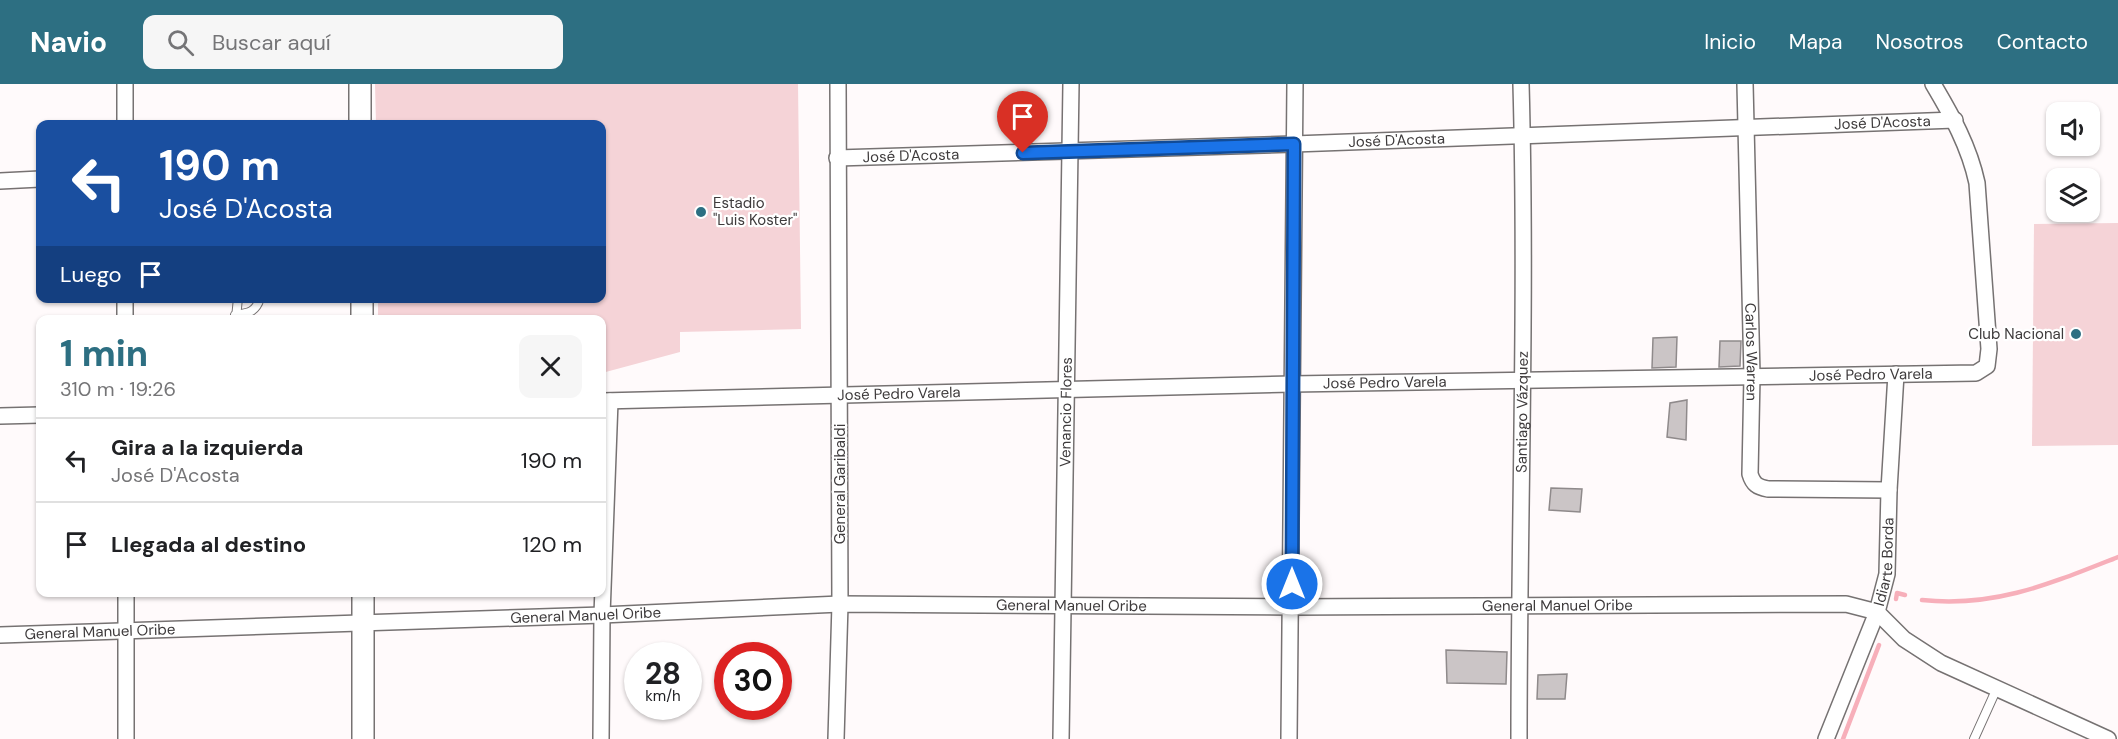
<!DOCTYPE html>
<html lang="es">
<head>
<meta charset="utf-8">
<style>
	:root { --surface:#fff; --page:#f6f6f6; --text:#202124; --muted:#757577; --line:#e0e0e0; --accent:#2d6f82 }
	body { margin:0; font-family:"DM Sans",sans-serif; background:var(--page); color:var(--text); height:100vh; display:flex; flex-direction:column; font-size:22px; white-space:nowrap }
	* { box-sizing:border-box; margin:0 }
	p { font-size:20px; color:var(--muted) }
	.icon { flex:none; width:33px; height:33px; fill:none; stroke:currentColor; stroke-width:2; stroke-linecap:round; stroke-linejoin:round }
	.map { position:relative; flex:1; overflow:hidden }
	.details { position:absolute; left:36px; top:231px; width:570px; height:282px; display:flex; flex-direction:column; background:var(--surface); border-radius:12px; box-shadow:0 2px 4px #0004 }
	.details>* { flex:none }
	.banner { position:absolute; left:36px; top:36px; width:570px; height:183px; border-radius:12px; box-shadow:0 2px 4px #0004; background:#1a4fa0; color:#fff; overflow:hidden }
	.tools { position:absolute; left:2046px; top:18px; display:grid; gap:12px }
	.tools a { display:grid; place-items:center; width:54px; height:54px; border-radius:12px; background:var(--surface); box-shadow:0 2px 4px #0004; font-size:30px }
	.speed { position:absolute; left:624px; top:558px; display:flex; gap:12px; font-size:30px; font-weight:700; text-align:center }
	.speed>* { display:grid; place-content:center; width:78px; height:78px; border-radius:50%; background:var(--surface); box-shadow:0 2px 4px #0004; line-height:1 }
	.speed small { font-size:15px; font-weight:400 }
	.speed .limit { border:9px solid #d22; background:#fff; color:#111 }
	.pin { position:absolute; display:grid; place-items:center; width:51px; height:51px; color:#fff; margin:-62px -26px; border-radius:50% 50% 50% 0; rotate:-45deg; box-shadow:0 0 6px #0007 }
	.pin .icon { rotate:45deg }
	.me { position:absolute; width:66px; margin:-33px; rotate:0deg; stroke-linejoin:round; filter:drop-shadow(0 0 4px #0008) }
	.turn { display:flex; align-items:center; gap:21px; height:126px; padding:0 24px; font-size:27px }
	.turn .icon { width:78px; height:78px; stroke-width:2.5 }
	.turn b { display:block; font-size:42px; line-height:51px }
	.then { display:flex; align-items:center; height:57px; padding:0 24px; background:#0003; gap:12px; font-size:22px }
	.round { display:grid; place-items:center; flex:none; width:63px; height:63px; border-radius:12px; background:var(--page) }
	.summary { display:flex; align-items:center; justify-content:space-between; height:102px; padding:0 24px }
	h1 { font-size:36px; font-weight:800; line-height:45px; color:var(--accent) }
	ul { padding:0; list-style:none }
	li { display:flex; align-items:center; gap:18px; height:84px; padding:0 24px; border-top:2px solid var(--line) }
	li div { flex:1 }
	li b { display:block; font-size:22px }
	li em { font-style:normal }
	header { display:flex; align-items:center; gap:36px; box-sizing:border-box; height:84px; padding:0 30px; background:var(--accent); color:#fff }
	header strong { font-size:28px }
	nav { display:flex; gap:33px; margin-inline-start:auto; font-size:21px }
	.search { width:420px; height:54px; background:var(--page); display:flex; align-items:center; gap:15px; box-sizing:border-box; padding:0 21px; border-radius:12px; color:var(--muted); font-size:22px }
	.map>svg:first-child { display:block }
</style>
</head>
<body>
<header>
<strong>Navio</strong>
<div class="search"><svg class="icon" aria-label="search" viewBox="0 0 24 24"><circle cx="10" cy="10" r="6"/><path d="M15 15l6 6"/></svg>Buscar aquí</div>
<nav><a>Inicio</a><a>Mapa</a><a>Nosotros</a><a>Contacto</a></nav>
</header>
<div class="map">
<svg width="2118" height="655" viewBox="0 0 2118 655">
	<rect width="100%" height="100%" fill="#fffafb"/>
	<g fill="#f5d3d7">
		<polygon points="375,0 798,0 801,245 680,248 680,268 602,289 602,236 378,235 378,215 602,214 602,40 376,40"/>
		<polygon points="2118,139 2118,361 2032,362 2034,140"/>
	</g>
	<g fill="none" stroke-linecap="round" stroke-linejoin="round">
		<g stroke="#f7afba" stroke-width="4.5">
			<polyline points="1896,515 1897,509 1905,511"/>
			<path d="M1922,516c73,8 130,-17 196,-43"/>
			<polyline points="1843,655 1879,561"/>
		</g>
	</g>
	<g fill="#cbc5c6" stroke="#8f8a8b" stroke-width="1.5">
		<polygon points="1677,253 1676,283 1652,284 1653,254"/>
		<polygon points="1720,257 1741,257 1740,282 1719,283"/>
		<polygon points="1687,316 1686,356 1667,353 1670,319"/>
		<polygon points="1551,404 1582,405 1580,428 1549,426"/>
		<polygon points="1446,566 1507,568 1506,600 1447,599"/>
		<polygon points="1567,590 1565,615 1537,615 1538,591"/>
	</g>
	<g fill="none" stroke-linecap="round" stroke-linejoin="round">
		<g stroke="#767272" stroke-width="10">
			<g id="lane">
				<path d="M235,231c14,-2 21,-3 25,-17"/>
				<polyline points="236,234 238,214"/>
				<polyline points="1974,655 1997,604"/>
			</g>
		</g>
		<g stroke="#767272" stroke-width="18">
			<g id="street">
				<polyline points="125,0 125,40"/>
				<path id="s1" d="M1745,0l7,292 -2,98c3,10 7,13 18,15l121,1"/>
				<path id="s2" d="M837,74l457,-14 661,-24"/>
				<polyline points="0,97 40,95"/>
				<polyline points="125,236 125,214"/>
				<path id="s3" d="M602,317l690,-17 684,-11 11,-7 2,-17 -12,-166c-8,-37 -25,-67 -44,-99"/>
				<polyline points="0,332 40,331"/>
				<path id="s4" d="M0,551l602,-20 238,-11 452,3 554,-3 31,8 27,27 37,24 167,76"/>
				<polyline points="126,655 126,508"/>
				<polyline points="601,655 602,531 610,317"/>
				<polyline points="836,655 840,520 838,0"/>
				<path id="s5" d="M1061,655l10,-655"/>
				<polyline points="1289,655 1295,0"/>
				<path id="s6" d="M1519,655c0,-218 8,-437 2,-655"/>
				<path id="s7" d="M1826,655l51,-127 10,-38 2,-84 7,-116"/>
			</g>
		</g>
		<g stroke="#767272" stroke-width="24">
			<g id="secondary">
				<polyline points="360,0 360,40"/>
				<polyline points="362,214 362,236"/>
				<polyline points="363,508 363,655"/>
			</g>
		</g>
		<use href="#lane" stroke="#fff" stroke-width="8"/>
		<use href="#street" stroke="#fff" stroke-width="15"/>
		<use href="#secondary" stroke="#fff" stroke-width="21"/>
	</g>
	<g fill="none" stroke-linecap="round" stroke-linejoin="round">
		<g stroke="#114b97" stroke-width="15">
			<polyline id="route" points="1023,69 1294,60 1292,500"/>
		</g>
		<use href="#route" stroke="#1a73e8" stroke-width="10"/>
	</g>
	<g fill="#2d6f82" stroke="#fff" stroke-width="2">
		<circle cx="701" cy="128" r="6"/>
		<circle cx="2076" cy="250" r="6"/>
	</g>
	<g text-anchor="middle" stroke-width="4.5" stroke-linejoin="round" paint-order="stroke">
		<g font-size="15" fill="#3e3b3c" stroke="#fff">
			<text dy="5" stroke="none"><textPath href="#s2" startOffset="1046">José D'Acosta</textPath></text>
			<text dy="5" stroke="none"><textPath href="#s2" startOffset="560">José D'Acosta</textPath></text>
			<text dy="5" stroke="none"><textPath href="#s2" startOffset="74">José D'Acosta</textPath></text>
			<text dy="5" stroke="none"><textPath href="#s1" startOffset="268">Carlos Warren</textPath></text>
			<text dy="5" stroke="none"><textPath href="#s3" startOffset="1269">José Pedro Varela</textPath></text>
			<text dy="5" stroke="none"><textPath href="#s3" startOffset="783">José Pedro Varela</textPath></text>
			<text dy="5" stroke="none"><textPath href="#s3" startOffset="297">José Pedro Varela</textPath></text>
			<text dy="5" stroke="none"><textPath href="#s5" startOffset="327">Venancio Flores</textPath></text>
			<text dy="5" stroke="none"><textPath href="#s6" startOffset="327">Santiago Vázquez</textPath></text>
			<text transform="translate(840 400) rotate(-90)" y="5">General Garibaldi</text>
			<text dy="5" stroke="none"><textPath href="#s7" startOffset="188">Idiarte Borda</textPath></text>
			<text dy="5" stroke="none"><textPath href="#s4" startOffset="1558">General Manuel Oribe</textPath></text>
			<text dy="5" stroke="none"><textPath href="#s4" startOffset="1072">General Manuel Oribe</textPath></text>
			<text dy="5" stroke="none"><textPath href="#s4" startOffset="586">General Manuel Oribe</textPath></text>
			<text dy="5" stroke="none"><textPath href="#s4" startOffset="100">General Manuel Oribe</textPath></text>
		</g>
		<g font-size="15" fill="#3e3b3c" stroke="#fff" text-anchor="start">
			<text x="713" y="124">Estadio<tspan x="713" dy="17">"Luis Koster"</tspan></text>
			<text x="2064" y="255" text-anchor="end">Club Nacional</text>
		</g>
	</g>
</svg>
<div class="tools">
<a><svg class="icon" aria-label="sound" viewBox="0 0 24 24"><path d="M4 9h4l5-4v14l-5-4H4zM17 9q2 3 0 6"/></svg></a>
<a><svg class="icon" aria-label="layers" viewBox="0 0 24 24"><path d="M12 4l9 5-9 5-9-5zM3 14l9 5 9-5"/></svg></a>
</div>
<div class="speed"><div>28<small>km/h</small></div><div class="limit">30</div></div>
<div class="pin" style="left:1023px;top:69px;background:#d93025"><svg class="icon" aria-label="arrive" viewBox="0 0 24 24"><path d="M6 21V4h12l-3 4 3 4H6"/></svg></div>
<svg class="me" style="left:1292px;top:500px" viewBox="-20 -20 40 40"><circle r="17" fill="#1a73e8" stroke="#fff" stroke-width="3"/><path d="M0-11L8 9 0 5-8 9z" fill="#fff"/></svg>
<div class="banner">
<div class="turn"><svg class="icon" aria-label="left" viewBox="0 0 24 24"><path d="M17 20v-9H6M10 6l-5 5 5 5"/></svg><div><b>190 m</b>José D'Acosta</div></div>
<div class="then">Luego<svg class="icon" aria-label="arrive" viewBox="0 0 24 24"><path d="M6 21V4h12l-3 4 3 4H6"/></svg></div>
</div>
<section class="details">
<div class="summary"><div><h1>1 min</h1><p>310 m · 19:26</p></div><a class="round"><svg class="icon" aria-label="close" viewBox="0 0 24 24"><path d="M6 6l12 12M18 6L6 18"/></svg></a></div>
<ul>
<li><svg class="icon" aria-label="left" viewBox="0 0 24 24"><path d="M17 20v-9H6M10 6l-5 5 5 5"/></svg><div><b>Gira a la izquierda</b><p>José D'Acosta</p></div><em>190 m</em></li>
<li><svg class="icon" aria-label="arrive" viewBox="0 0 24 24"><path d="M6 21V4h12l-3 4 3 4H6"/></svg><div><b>Llegada al destino</b></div><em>120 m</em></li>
</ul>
</section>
</div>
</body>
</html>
